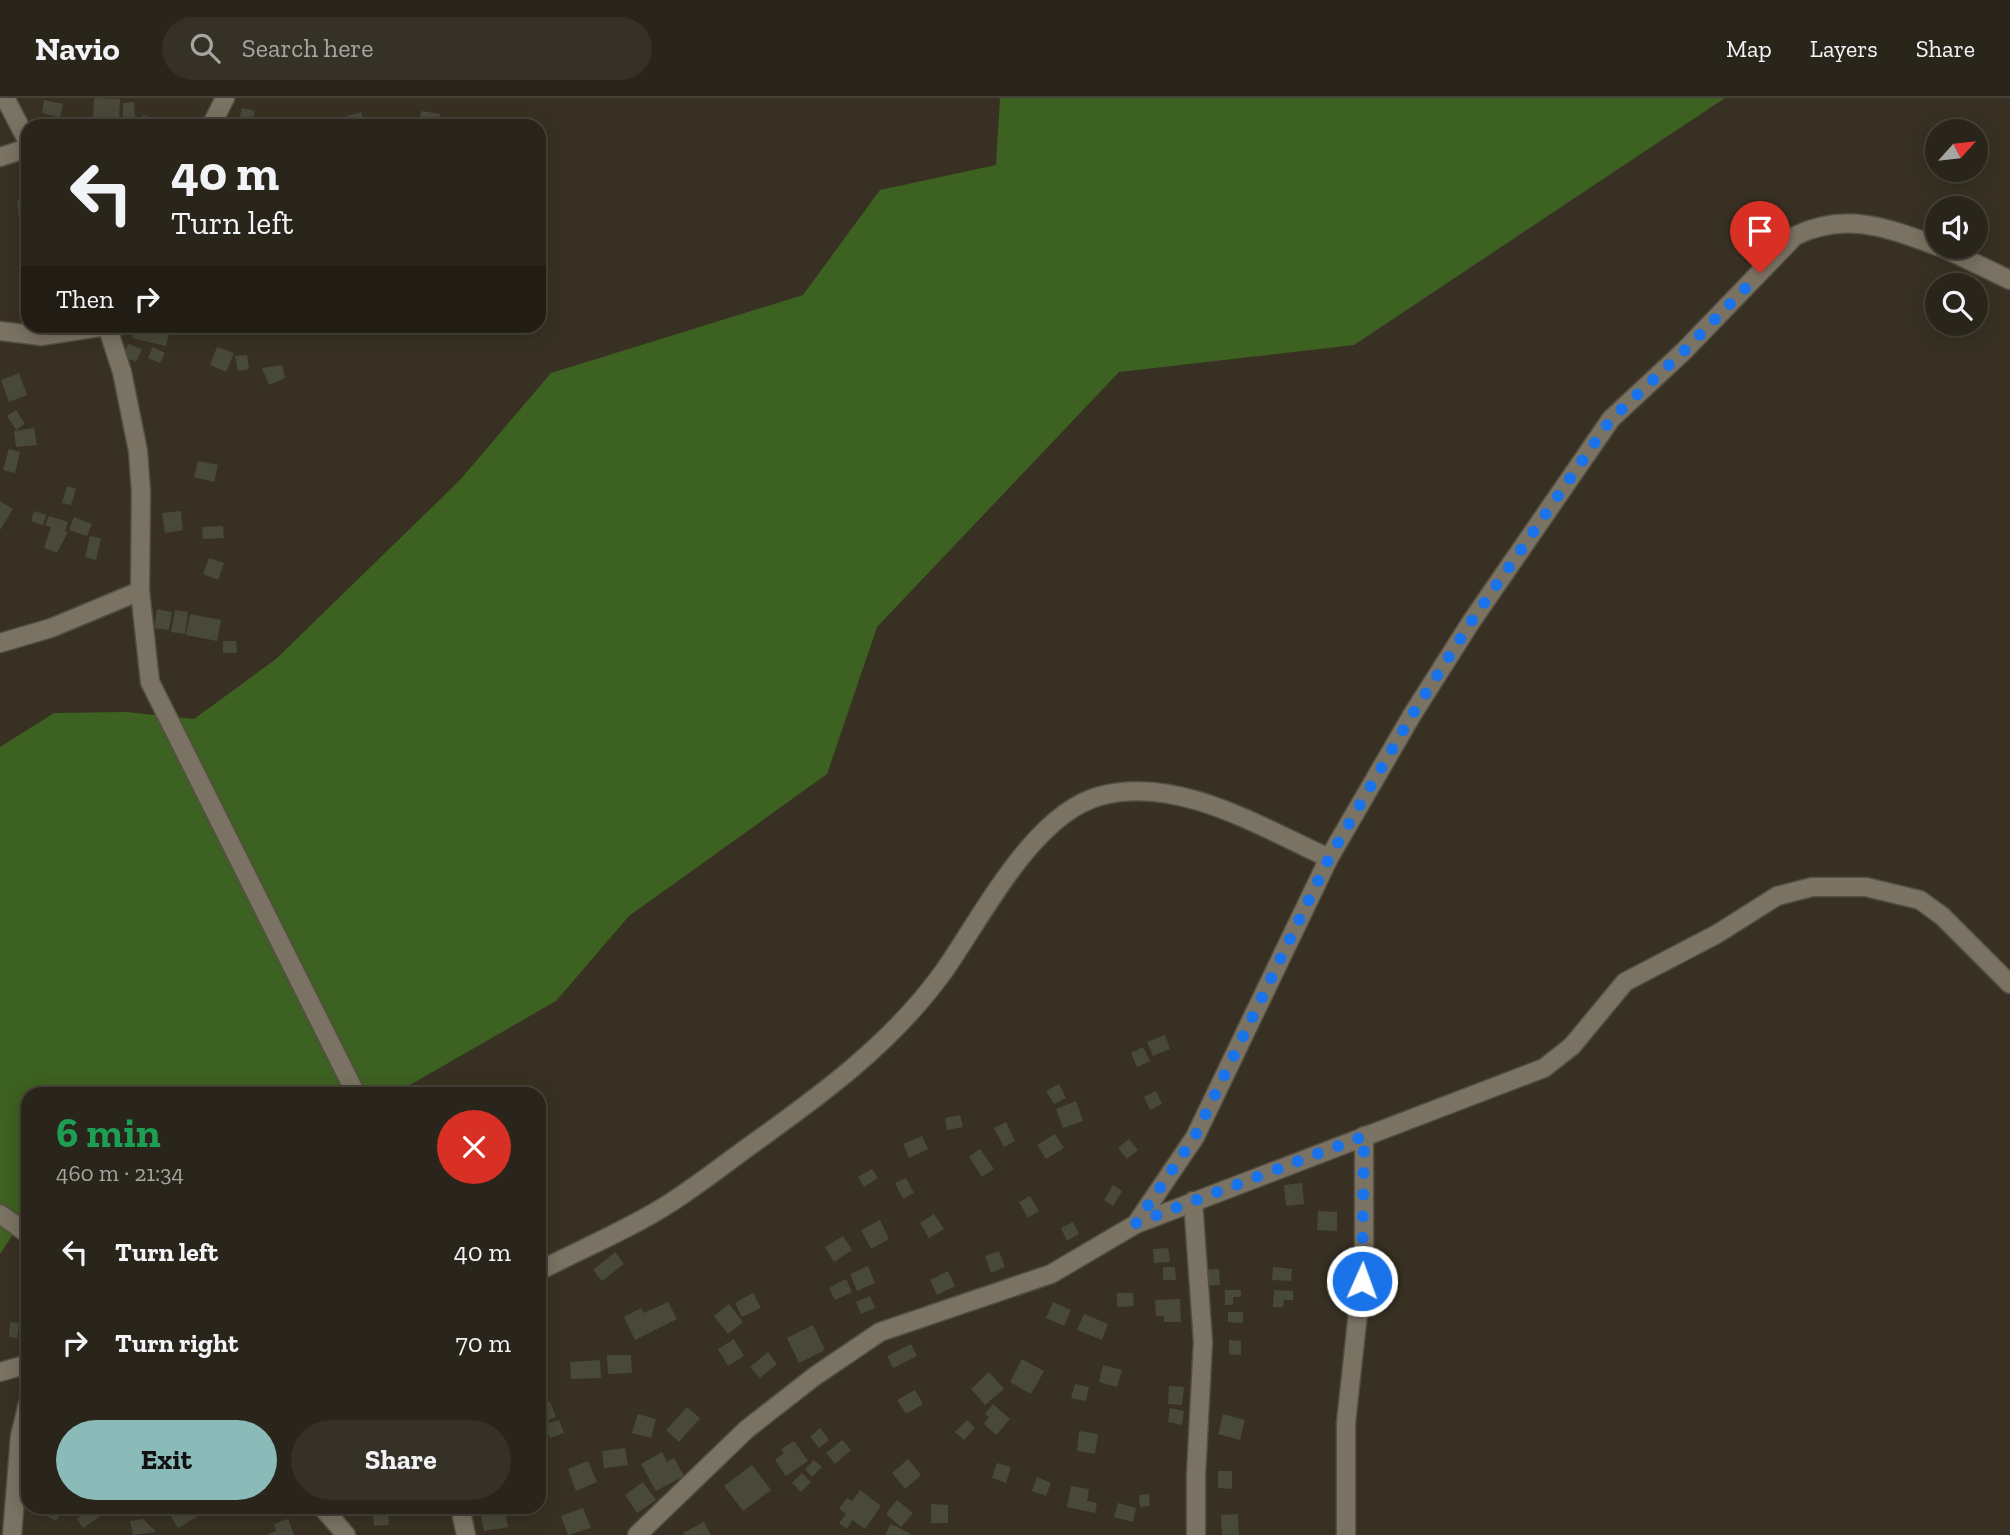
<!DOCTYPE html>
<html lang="en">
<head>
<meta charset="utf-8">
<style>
	:root { --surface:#2a251a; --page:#363127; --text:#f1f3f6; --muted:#a5a5a2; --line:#464239; --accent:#8bbbb9 }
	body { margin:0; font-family:"Zilla Slab",serif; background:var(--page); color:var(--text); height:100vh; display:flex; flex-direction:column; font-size:26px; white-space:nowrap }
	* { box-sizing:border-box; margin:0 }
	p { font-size:23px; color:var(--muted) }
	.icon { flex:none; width:38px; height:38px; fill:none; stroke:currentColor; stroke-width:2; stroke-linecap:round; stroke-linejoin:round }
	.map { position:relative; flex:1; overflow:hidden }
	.drawer { position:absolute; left:21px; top:989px; width:525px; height:427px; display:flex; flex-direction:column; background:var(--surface); border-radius:21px; box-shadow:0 4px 18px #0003,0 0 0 2px var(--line) }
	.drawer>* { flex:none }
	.hud { position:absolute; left:21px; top:21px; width:525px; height:214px; border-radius:21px; box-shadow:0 4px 18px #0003,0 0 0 2px var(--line); background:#2a251a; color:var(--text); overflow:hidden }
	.needle { width:46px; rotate:63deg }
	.buttons { position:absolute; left:1925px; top:21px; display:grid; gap:14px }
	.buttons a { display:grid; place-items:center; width:63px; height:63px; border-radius:50%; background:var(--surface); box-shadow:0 4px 18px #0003,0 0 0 2px var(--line); font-size:35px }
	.pin { position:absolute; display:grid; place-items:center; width:60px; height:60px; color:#fff; margin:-72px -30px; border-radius:50% 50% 50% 0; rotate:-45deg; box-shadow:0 0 7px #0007 }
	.pin .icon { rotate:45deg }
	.me { position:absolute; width:77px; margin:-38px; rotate:2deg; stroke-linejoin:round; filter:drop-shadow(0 0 5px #0008) }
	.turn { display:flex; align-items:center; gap:24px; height:147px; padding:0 35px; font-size:32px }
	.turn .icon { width:91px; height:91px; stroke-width:2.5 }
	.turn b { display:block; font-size:49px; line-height:60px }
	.then { display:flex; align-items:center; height:66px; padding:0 35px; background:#0003; gap:14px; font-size:26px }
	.round { display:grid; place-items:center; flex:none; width:74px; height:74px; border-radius:37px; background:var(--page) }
	.summary { display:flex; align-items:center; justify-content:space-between; height:119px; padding:0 35px }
	h1 { font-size:42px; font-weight:700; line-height:52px; color:#1e9e55 }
	.primary-button { display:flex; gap:14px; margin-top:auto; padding:14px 35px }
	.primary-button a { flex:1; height:80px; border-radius:42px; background:var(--accent); color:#111; font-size:28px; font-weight:700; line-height:80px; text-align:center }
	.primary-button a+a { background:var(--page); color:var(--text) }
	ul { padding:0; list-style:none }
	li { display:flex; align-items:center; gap:21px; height:91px; padding:0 35px }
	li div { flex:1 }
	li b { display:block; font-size:26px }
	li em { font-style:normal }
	header { display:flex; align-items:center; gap:42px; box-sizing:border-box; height:98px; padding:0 35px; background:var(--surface); border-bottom:2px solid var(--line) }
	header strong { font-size:33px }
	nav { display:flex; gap:38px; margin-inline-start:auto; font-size:24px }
	.search { width:490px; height:63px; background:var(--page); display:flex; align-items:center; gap:18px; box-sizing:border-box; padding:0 24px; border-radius:38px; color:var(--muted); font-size:26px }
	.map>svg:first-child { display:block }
</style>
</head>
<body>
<header>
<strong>Navio</strong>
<div class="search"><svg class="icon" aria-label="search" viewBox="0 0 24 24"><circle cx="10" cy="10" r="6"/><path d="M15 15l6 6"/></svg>Search here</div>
<nav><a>Map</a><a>Layers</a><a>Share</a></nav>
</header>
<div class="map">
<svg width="2010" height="1437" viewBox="0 0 2010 1437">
	<rect width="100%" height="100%" fill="#383123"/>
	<polygon fill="#3d6120" points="1000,0 1725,0 1354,247 1119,274 877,529 827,676 629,818 556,903 394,996 28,996 28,1114 0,1156 0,649 54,615 126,614 194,621 276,561 460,382 551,275 803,197 880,92 996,67"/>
	<g fill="#484939">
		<polygon points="94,0 120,1 119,21 93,20"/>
		<polygon points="44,2 63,6 60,20 42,15"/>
		<polygon points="134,4 135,20 123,20 123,5"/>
		<polygon points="242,10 255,13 251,28 238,26"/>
		<polygon points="421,13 440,16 439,28 419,28"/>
		<polygon points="361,14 366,28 348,28 345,19"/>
		<polygon points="143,17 175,27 174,28 140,28"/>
		<polygon points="28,102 28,132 20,132 17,103"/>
		<polygon points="135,228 163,228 161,234 169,236 166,248 132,240"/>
		<polygon points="222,228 243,228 242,236 222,235"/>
		<polygon points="128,246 142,251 136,264 123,258"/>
		<polygon points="153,249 165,255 160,265 148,260"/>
		<polygon points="217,249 234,255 226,274 210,267"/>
		<polygon points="247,257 249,271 238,273 235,258"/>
		<polygon points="282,267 285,280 269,287 262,270"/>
		<polygon points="19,275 27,297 9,304 1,282"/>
		<polygon points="16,312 25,326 16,332 7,318"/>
		<polygon points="34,330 37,347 16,349 14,333"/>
		<polygon points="9,351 20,354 15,375 3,372"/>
		<polygon points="198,363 218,367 214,384 194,379"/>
		<polygon points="67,388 76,391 71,407 62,405"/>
		<polygon points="0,403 13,411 0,432"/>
		<polygon points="34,413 46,417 43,427 31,423"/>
		<polygon points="181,413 183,432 165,435 162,415"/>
		<polygon points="49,418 68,424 65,433 68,434 57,455 44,450 51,429 45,427"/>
		<polygon points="74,419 92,426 87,438 69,432"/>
		<polygon points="223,428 224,440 203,441 202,429"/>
		<polygon points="90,438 101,440 96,462 85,459"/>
		<polygon points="209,460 224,465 218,482 203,476"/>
		<polygon points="157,511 172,514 169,532 154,530"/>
		<polygon points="175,512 188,514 185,536 171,534"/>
		<polygon points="190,516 221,522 217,543 186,537"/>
		<polygon points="223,543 236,543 237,555 223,555"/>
		<polygon points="1165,937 1170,951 1153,958 1147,944"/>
		<polygon points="1143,949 1150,963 1137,969 1131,955"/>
		<polygon points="1059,986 1066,1000 1054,1006 1046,993"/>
		<polygon points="1156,993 1162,1006 1150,1012 1144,999"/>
		<polygon points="1076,1003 1083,1023 1063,1030 1056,1011"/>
		<polygon points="960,1017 963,1029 947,1032 945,1020"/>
		<polygon points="1006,1024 1015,1043 1004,1049 994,1030"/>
		<polygon points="1055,1036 1064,1050 1046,1061 1037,1047"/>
		<polygon points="922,1038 928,1051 909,1060 903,1046"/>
		<polygon points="1129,1041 1138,1052 1127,1061 1118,1050"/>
		<polygon points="980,1051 994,1071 982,1079 969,1059"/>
		<polygon points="872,1071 878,1080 864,1089 858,1079"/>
		<polygon points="906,1080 914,1095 903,1101 895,1085"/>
		<polygon points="1302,1085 1304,1106 1286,1108 1284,1087"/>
		<polygon points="1113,1087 1122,1093 1113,1108 1104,1102"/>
		<polygon points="1030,1098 1039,1113 1028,1120 1019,1104"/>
		<polygon points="1318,1113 1337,1114 1337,1133 1317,1132"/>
		<polygon points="934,1116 944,1131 929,1140 920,1125"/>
		<polygon points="880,1122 889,1141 871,1151 861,1132"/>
		<polygon points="1073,1124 1079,1136 1067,1143 1061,1130"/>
		<polygon points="843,1138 852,1152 834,1164 825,1149"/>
		<polygon points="1168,1150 1170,1164 1154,1165 1153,1151"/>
		<polygon points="999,1153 1005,1169 991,1175 985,1158"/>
		<polygon points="615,1154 624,1166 602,1183 593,1172"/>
		<polygon points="868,1168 875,1185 857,1193 850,1176"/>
		<polygon points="1163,1169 1175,1169 1176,1182 1163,1182"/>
		<polygon points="1273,1169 1292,1171 1291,1183 1272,1182"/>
		<polygon points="1219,1171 1220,1187 1205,1188 1204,1172"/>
		<polygon points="948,1173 955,1188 937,1197 930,1182"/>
		<polygon points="846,1181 852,1194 835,1202 829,1190"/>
		<polygon points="1225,1192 1241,1192 1241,1199 1233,1199 1233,1207 1225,1207"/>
		<polygon points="1274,1192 1293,1193 1293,1202 1284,1202 1283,1209 1273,1209"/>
		<polygon points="753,1195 761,1210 742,1219 735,1205"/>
		<polygon points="1117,1195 1133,1195 1134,1208 1117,1209"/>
		<polygon points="870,1198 875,1210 861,1216 856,1204"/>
		<polygon points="1180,1201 1181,1224 1164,1224 1164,1218 1156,1218 1155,1202"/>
		<polygon points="668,1204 677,1221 635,1242 624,1219 641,1210 644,1215"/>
		<polygon points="1053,1204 1071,1212 1064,1228 1046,1220"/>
		<polygon points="729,1206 743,1224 728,1236 714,1218"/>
		<polygon points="1228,1214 1243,1214 1243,1225 1228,1224"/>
		<polygon points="1084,1216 1108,1226 1102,1242 1077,1232"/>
		<polygon points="10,1224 19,1225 17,1240 9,1239"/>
		<polygon points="813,1227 825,1252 799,1265 787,1240"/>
		<polygon points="21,1229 28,1229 28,1249 20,1248"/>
		<polygon points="734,1241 744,1258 728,1268 718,1251"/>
		<polygon points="1229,1242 1241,1243 1241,1257 1229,1256"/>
		<polygon points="911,1246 917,1258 893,1270 887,1258"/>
		<polygon points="768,1254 777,1266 760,1280 750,1269"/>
		<polygon points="607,1257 631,1257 632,1275 608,1276"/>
		<polygon points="1022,1261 1044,1273 1031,1296 1010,1284"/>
		<polygon points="600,1262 601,1280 571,1281 570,1264"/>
		<polygon points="1103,1267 1122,1272 1117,1289 1099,1284"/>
		<polygon points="989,1274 1004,1291 985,1307 971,1291"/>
		<polygon points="1075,1286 1089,1289 1086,1303 1071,1300"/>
		<polygon points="1169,1288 1184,1289 1182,1307 1168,1306"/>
		<polygon points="915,1292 923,1306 906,1316 897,1302"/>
		<polygon points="550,1303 556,1319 544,1324 539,1308"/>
		<polygon points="993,1306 1010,1321 996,1337 984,1326 989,1319 985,1316"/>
		<polygon points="687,1309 700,1320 679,1344 666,1332"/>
		<polygon points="1170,1310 1184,1313 1182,1327 1168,1324"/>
		<polygon points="638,1316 656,1321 651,1340 632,1335"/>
		<polygon points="1223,1316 1245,1322 1240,1342 1218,1336"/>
		<polygon points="559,1322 564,1335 550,1340 545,1326"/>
		<polygon points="967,1322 975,1330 964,1342 955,1334"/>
		<polygon points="820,1330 829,1342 819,1350 810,1339"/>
		<polygon points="1079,1333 1098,1336 1095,1356 1077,1353"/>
		<polygon points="542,1335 548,1358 539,1360 539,1336"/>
		<polygon points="842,1342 851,1352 835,1366 826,1355"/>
		<polygon points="794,1343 808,1363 786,1378 775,1362 784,1355 781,1351"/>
		<polygon points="625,1350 628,1367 604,1370 602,1353"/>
		<polygon points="662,1354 667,1364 674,1360 684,1378 656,1393 641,1366"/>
		<polygon points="908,1361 921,1377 905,1391 892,1375"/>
		<polygon points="814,1362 822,1369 812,1379 805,1371"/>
		<polygon points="588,1363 597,1384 576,1393 568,1371"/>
		<polygon points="997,1365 1011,1369 1006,1385 992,1380"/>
		<polygon points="752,1367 771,1392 743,1413 724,1388"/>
		<polygon points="1218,1373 1232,1373 1232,1391 1218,1390"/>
		<polygon points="802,1375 811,1384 801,1394 792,1385"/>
		<polygon points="1037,1379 1051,1385 1046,1398 1032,1393"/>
		<polygon points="643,1384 656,1402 637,1415 625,1397"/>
		<polygon points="1071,1388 1089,1391 1087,1403 1097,1405 1095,1415 1067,1409"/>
		<polygon points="860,1392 881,1408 865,1431 852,1422 847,1431 839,1425 846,1416 839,1411 847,1400 852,1403"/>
		<polygon points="1149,1396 1150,1408 1140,1409 1139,1397"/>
		<polygon points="897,1402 913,1415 901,1429 886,1416"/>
		<polygon points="1118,1405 1136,1410 1133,1424 1114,1419"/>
		<polygon points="931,1406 948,1407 948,1425 931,1425"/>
		<polygon points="31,1409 64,1409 56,1423"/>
		<polygon points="94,1409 102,1417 83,1430 77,1421"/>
		<polygon points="180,1409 209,1409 210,1411 178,1430 169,1415"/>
		<polygon points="504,1409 508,1429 484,1433 480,1413"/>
		<polygon points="583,1410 591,1430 568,1437 561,1418"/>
		<polygon points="388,1415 389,1427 374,1428 373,1416"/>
		<polygon points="1238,1416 1239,1437 1222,1437 1221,1417"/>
		<polygon points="143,1421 156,1434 133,1437 130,1423"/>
		<polygon points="288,1421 294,1437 267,1437 276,1433 274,1426"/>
		<polygon points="704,1424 711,1437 684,1437 683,1435"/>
		<polygon points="891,1426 913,1437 885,1437"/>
	</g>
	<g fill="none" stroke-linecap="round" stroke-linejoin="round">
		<g stroke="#544e42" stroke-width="21">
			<g id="minor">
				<polyline points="211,28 225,0"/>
				<polyline points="0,59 28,50"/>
				<polyline points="1941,149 2010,182"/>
				<polyline points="0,233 41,238 107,228"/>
				<polyline points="0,545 51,530 140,493"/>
				<polyline points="1193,1103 1203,1244 1196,1377 1196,1437"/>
				<polyline points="0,1116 28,1136"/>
				<polyline points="1136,1126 1544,970 1572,948 1625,884 1717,836 1777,798 1812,789 1866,789 1920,802 1942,818 2010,886"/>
				<path d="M539,1173c40,-21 84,-39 123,-63 28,-17 55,-38 82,-58 73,-52 147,-105 200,-179 38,-54 89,-157 156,-175 78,-21 160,31 229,62"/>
				<polyline points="0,1274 28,1266"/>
				<polyline points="322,1409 346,1437"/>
				<polyline points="12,1437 20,1338 28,1305"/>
				<path d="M637,1437l110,-106 68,-53 65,-44 171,-58 85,-50 59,-87 134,-279 83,-143 59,-93 140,-203 73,-68 111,-115c50,-25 93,-8 142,10"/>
				<polyline points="1346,1437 1346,1325 1364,1159 1364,1038"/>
			</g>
		</g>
		<g stroke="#544e42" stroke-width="21">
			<g id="tertiary">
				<polyline points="5,0 28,44"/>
				<polyline points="107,228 122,274 138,353 141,394 140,493 150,584 356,996"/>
				<polyline points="460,1409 466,1437"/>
			</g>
		</g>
		<use href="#minor" stroke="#7a7262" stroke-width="18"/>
		<use href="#tertiary" stroke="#7a7262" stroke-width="18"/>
	</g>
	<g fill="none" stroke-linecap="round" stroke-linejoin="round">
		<polyline stroke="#1a73e8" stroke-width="12" stroke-dasharray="0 21.6" points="1362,1183 1364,1038 1136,1125 1195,1038 1329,760 1412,617 1471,524 1611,321 1684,253 1760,175"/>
	</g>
</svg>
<div class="buttons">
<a><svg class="needle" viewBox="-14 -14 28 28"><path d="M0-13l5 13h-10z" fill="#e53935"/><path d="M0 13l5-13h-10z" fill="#a5a5a2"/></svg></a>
<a><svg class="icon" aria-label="sound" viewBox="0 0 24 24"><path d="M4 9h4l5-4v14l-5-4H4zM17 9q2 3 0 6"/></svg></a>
<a><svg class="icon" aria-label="search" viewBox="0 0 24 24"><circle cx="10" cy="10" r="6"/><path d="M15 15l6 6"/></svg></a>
</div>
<div class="pin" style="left:1760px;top:175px;background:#d93025"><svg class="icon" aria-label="arrive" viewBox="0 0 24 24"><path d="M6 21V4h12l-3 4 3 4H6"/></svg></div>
<svg class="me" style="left:1362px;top:1183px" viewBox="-20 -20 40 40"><circle r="17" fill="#1a73e8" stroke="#fff" stroke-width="3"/><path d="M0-11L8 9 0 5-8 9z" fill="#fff"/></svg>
<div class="hud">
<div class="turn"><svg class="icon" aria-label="left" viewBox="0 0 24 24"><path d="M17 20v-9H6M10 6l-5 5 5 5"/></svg><div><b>40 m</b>Turn left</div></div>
<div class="then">Then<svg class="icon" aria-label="right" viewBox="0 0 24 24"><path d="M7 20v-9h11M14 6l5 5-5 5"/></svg></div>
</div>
<section class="drawer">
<div class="summary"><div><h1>6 min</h1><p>460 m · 21:34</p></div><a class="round" style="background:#d93025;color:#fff"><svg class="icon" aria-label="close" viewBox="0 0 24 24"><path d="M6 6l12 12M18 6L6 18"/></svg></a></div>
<ul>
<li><svg class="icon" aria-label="left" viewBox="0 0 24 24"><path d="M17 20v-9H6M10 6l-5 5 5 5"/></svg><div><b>Turn left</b></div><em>40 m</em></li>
<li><svg class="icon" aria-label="right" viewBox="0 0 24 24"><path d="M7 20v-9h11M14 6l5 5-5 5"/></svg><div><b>Turn right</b></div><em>70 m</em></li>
</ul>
<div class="primary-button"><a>Exit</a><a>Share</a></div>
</section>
</div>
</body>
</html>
